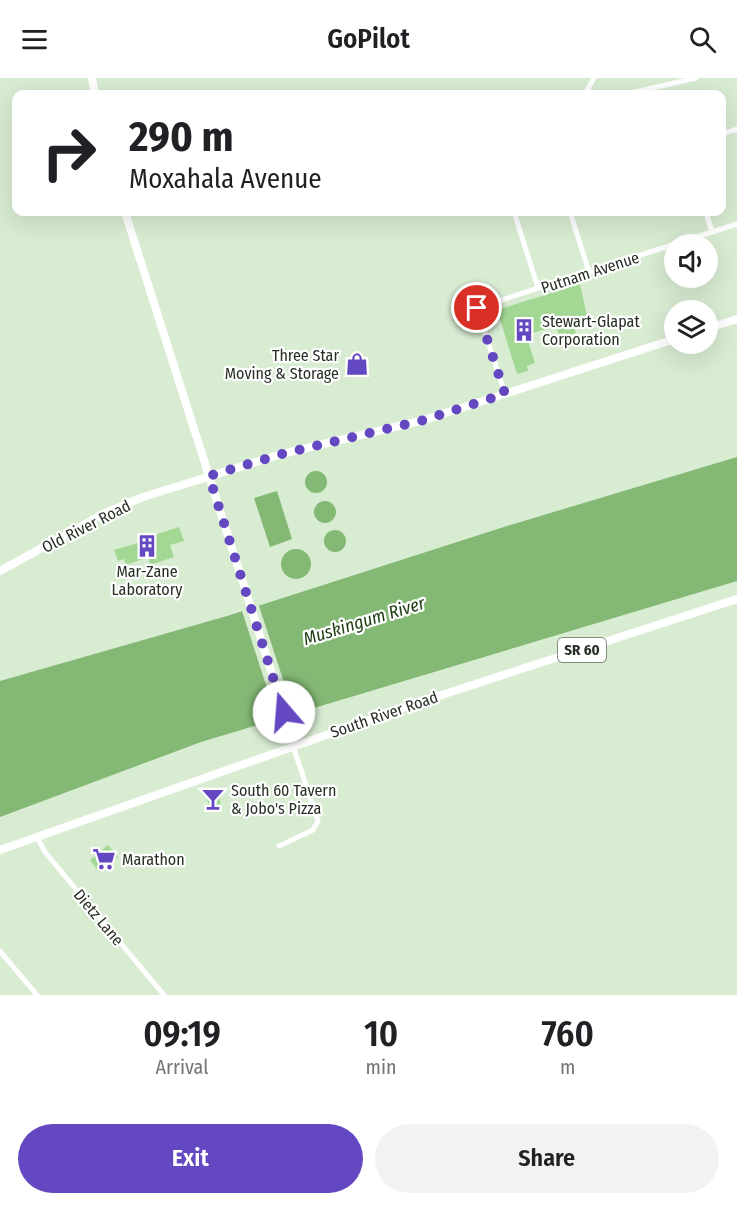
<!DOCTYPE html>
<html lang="en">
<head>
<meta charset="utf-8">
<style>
	:root { --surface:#fff; --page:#f2f2f2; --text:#202124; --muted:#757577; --accent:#6448c1 }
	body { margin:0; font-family:"Fira Sans Condensed",sans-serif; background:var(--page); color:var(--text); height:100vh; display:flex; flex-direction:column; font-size:22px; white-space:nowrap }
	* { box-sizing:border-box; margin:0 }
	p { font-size:20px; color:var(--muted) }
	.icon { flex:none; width:33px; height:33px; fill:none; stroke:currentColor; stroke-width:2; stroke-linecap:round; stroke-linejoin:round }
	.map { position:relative; height:917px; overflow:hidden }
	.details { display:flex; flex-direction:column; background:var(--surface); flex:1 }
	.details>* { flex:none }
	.top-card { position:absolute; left:12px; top:12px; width:714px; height:126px; border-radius:12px; box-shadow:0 6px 24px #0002; background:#fff; color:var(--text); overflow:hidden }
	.buttons { position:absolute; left:664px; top:156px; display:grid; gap:12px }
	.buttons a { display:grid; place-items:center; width:54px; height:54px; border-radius:50%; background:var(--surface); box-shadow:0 6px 24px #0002; font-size:30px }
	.pin { position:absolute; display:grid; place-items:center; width:51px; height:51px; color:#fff; margin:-26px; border:3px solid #fff; border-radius:50%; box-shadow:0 2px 6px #0007 }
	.me { position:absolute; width:66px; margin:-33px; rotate:342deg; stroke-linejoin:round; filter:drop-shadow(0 0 4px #0008) }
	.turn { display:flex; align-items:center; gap:21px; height:126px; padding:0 18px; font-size:27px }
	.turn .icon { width:78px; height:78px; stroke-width:2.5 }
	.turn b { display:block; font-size:42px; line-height:51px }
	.eta { display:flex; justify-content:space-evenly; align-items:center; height:102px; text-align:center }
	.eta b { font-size:36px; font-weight:600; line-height:42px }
	.button { display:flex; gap:12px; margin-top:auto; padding:12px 18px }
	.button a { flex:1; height:69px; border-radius:36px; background:var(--accent); color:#fff; font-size:24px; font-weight:600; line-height:69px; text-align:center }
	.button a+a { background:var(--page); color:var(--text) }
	header { display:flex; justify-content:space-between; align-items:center; height:78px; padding:0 18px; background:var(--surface); font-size:27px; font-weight:600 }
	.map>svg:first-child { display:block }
</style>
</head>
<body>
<header><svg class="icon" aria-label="menu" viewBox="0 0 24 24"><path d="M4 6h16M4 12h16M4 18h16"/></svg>GoPilot<svg class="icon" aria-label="search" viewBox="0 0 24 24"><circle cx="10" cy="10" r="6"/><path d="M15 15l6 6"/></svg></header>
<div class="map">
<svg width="737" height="917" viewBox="0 0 737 917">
	<rect width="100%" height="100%" fill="#d8ecd2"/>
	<g fill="#84b875">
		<polygon points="737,379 737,503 201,664 0,739 0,603 227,538 507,448"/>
		<circle cx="316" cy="404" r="11"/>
		<polygon points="277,413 292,461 270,469 254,420"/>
		<circle cx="325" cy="434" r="11"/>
		<circle cx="335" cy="463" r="11"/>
		<circle cx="296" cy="486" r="15"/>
	</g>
	<polygon fill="#d8ecd2" points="258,525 295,638 278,644 241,530"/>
	<g fill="#a3d894">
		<polygon points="580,206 587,238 572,243 576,255 560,260 556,248 526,257 535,285 527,288 528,293 517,296 497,232"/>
		<polygon points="179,449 184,463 170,467 174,479 150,487 148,479 126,487 124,481 118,483 114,472 155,460 154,457"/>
		<polygon points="218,713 221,726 210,730 205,716"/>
		<polygon points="108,767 118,779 100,795 90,782"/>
	</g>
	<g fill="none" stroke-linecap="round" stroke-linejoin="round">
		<g stroke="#fff" stroke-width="5">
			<polyline points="585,16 594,0"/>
			<polyline points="626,16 696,0"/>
			<polyline points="722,56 737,51"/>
			<polyline points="514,134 538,210"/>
			<polyline points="570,134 589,194"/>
			<polyline points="706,134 712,154"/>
			<polyline points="505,316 477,230 737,146"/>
			<polyline points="37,759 45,774 164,917"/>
			<polyline points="279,768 313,752 318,743 293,668"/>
			<polyline points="0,873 37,917"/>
		</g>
		<g stroke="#fff" stroke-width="8">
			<polyline points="92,0 95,16"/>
			<polyline points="125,134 295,668"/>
			<polyline points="708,250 737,241"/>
			<polyline points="0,493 105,435 143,419 282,376 424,342 675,261"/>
		</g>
		<polyline stroke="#fff" stroke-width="8" points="0,772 420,624 737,521"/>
	</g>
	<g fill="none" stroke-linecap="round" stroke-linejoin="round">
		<polyline stroke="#6448c1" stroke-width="10" stroke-dasharray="0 18" points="284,634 209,398 282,376 424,342 505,316 477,230"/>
	</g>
	<defs>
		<g id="building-bare" transform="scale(1.8)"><path d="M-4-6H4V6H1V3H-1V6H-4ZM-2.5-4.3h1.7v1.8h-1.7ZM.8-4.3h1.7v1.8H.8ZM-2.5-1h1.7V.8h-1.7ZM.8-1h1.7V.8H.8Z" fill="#6448c1" stroke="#fff" stroke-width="2.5" paint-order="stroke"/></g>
		<g id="shop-bare" transform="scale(1.8)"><path d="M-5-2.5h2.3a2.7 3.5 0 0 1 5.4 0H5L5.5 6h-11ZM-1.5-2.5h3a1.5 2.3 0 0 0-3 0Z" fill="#6448c1" stroke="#fff" stroke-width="2.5" paint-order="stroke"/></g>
		<g id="bar-bare" transform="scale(1.8)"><path d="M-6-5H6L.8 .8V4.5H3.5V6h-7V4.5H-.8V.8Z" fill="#6448c1" stroke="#fff" stroke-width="2.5" paint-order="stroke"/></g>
		<g id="supermarket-bare" transform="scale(1.8)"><path d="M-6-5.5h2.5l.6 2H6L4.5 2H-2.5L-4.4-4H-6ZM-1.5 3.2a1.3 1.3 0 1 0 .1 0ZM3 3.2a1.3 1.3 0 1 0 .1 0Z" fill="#6448c1" stroke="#fff" stroke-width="2.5" paint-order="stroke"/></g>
	</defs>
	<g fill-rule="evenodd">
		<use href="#building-bare" x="524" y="252"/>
		<use href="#shop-bare" x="357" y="286"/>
		<use href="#building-bare" x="147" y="468"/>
		<use href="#bar-bare" x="213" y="721"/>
		<use href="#supermarket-bare" x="104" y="781"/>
	</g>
	<g text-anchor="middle" stroke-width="4.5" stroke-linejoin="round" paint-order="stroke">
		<rect fill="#fff" stroke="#686d66" stroke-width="1.5" x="558" y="560" width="48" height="24" rx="4.5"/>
		<g font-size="15" font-weight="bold" fill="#272f25">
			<text x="582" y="577">SR 60</text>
		</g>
		<g font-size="16" fill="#272f25" stroke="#fff">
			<text transform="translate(590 194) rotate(-18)" y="6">Putnam Avenue</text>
			<text transform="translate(86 448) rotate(-27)" y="6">Old River Road</text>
			<text transform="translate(384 636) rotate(-19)" y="6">South River Road</text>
			<text transform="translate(99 839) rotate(50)" y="6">Dietz Lane</text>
		</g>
		<g font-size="16" fill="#272f25" stroke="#fff" text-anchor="start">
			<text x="542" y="249">Stewart-Glapat<tspan x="542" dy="18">Corporation</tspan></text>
			<text x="339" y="283" text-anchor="end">Three Star<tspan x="339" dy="18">Moving &amp; Storage</tspan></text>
			<text x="147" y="499" text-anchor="middle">Mar-Zane<tspan x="147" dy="18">Laboratory</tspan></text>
			<text x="231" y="718">South 60 Tavern<tspan x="231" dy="18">&amp; Jobo's Pizza</tspan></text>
			<text x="122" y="787">Marathon</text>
		</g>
		<g font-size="18" font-style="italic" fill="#1a3c0f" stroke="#fff">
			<text transform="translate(364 543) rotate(-17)" y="6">Muskingum River</text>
		</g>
	</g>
</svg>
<div class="buttons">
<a><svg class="icon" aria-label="sound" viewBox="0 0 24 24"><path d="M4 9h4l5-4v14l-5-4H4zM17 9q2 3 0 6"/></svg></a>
<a><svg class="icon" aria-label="layers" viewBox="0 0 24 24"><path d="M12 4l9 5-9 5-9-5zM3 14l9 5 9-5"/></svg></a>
</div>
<div class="pin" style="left:477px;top:230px;background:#d93025"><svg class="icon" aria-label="arrive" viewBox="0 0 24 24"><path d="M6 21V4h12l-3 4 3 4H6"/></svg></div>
<svg class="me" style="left:284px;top:634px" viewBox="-20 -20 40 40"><circle r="19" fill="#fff"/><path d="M0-13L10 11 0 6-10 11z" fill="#6448c1"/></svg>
<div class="top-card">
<div class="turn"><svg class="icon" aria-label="right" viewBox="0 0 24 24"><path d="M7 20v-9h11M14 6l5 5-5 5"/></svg><div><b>290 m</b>Moxahala Avenue</div></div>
</div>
</div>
<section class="details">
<div class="eta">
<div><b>09:19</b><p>Arrival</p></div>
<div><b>10</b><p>min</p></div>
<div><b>760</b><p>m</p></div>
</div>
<div class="button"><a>Exit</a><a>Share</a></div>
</section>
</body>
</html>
